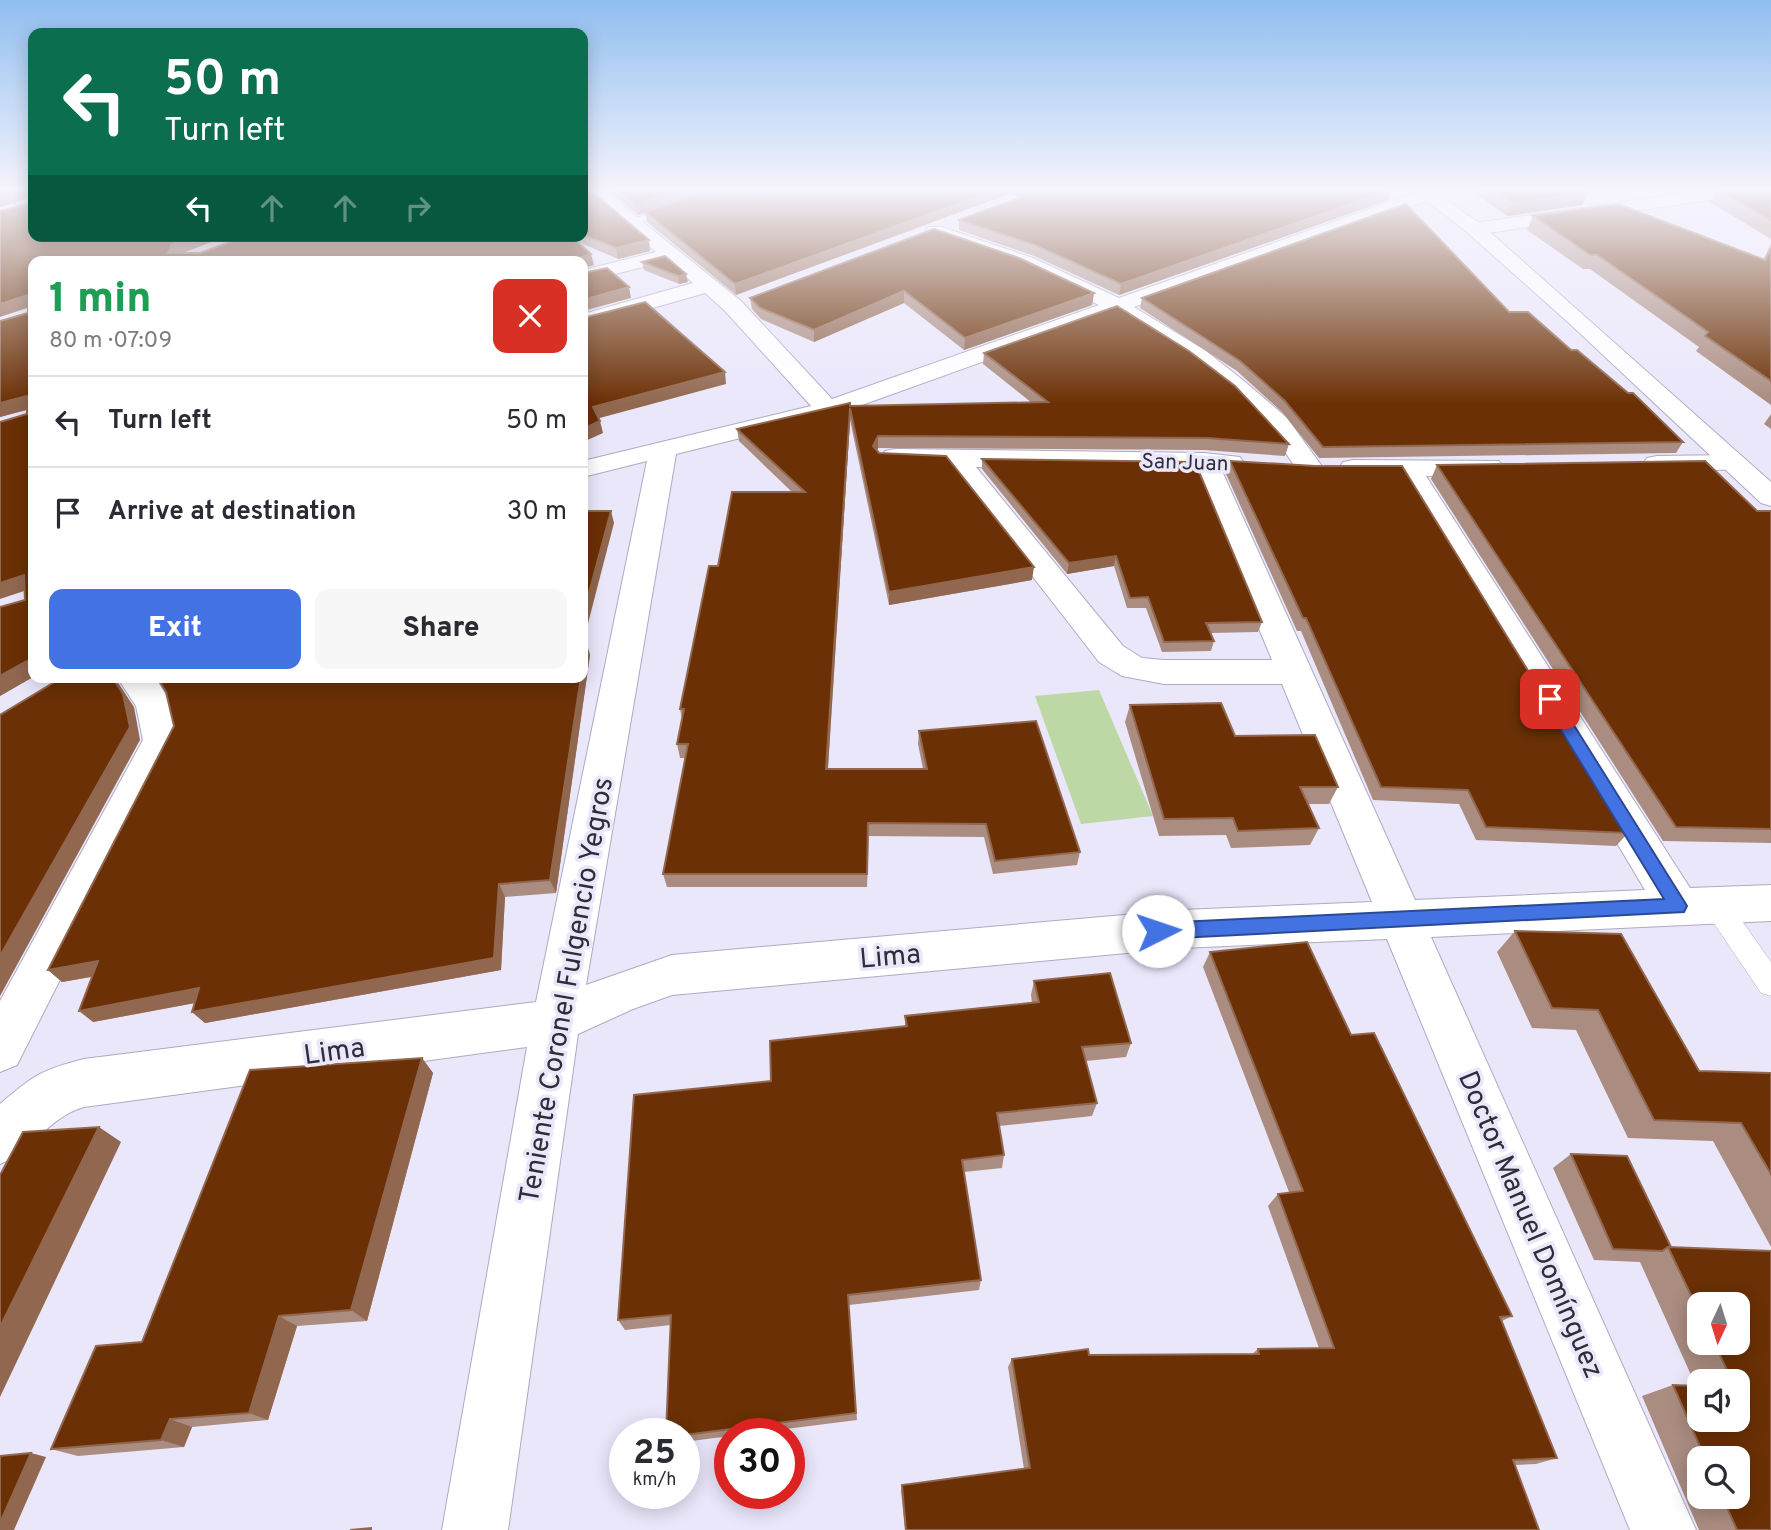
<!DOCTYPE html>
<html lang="en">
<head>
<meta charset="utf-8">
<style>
	:root { --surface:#fff; --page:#f7f7f7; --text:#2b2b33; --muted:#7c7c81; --line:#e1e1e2; --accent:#4372e3 }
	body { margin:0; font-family:Overpass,sans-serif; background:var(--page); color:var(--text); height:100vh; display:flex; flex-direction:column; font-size:26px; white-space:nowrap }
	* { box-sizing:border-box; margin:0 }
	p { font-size:23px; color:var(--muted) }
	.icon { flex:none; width:38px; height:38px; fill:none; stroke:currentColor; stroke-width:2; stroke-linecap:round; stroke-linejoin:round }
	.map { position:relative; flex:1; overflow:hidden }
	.drawer { position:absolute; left:28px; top:256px; width:560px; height:427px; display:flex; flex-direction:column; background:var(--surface); border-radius:14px; box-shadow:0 4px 18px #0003 }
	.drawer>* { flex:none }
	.guide { position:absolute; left:28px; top:28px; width:560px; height:214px; border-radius:14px; box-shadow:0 4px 18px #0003; background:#0b6e4f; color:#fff; overflow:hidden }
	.needle { width:46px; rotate:184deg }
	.controls { position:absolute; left:1687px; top:1292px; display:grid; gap:14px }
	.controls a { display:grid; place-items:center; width:63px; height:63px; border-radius:14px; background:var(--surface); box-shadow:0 4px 18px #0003; font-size:35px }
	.speed { position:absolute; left:609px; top:1418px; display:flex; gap:14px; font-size:35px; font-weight:700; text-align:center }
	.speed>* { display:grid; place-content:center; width:91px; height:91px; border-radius:50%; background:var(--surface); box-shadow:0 4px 18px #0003; line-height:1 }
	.speed small { font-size:18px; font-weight:400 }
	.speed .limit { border:10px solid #d22; background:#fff; color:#111 }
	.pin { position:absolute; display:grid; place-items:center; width:60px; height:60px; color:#fff; margin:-30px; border-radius:14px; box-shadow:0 4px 10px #0006 }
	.me { position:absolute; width:77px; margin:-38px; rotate:86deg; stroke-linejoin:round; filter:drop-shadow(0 0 5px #0008) }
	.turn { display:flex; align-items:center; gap:24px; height:147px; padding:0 21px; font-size:32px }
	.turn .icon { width:91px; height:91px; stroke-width:2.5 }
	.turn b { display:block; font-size:49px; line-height:60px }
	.lanes { display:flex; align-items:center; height:66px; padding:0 21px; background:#0003; justify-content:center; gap:35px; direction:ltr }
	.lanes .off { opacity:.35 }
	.round { display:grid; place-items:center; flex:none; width:74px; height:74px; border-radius:14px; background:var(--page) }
	.head { display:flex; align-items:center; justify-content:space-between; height:119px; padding:0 21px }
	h1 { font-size:42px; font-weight:800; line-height:52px; color:#1e9e55 }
	.action { display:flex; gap:14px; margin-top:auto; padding:14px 21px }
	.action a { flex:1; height:80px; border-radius:14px; background:var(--accent); color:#fff; font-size:28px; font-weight:800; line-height:80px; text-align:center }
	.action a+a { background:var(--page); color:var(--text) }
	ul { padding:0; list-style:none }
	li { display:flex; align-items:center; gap:21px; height:91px; padding:0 21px; border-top:2px solid var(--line) }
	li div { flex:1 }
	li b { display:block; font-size:26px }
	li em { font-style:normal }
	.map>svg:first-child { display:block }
</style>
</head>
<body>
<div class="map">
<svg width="1771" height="1530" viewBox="0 0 1771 1530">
	<rect width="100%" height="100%" fill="#eae7fb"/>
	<polygon fill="#bdd7a5" points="1099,690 1153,816 1081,824 1035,696"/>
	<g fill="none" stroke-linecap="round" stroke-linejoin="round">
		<g stroke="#adaac2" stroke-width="1">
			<g id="lane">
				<polygon points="716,190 730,190 637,223 628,221"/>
				<polygon points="1716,894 1725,897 1771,962 1771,996 1761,993 1707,913 1703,905 1707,897"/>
			</g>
		</g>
		<g stroke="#adaac2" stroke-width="2">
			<g id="street">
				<path d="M584,190h19l138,111 91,98 267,-94 -80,-39 -91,-31 -2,-4 2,-4h14l91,31 86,40 304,-108h12l3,4 -3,4 -301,109 72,44 38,30 43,37 37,51 -4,6h-20c-10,-15 -19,-31 -30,-45 -43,-47 -101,-84 -155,-116l-278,100 -161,40 -90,531 86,-30 509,-45 191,-8 -90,-218h-118l-42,-8 -23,-14 -152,-196 -62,-3 -4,-6 4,-6 10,-2 309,4 36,4 4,6 -4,6 -18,2 193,429 230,-10 -247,-414 -55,-2 -4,-6 4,-6 10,-2 146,1 4,6 -4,6 -10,2 -63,1 264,412 81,-3v36l-340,16 265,593h-66l-243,-591 -206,9 -509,47 -39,14 -55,25 -70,496h-66l85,-483 -443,60c-34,9 -52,44 -84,57v-60c34,-29 41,-34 84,-45l452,-57 111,-541 -64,16v-16l228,-55 -86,-95 -20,-18 -122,35v-14l110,-31 -26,-22 -84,21v-12l73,-18zM976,467l218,4 78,189h-108l-22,-2 -19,-12z"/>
				<polygon points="1707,190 1750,190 1741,195 1475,235 1466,229 1475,223"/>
				<polygon points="1733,455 1743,457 1747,463 1743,469 1657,472 1647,470 1643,464 1647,458 1657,456"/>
				<polygon points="117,677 155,677 173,706 181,740 17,1065 0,1072 0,1001 143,740 136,706"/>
			</g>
		</g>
		<g stroke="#adaac2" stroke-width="2">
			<g id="secondary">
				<polygon points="1413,190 1432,190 1482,225 1771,482 1771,506 1761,503 1570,324 1468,233"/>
				<polygon points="0,200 22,206 25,210 16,215 0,211"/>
			</g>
		</g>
		<use href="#lane" fill="#fff" fill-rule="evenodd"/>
		<use href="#street" fill="#fff" fill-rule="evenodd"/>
		<use href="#secondary" fill="#fff" fill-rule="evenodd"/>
	</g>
	<g fill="#aa8c80" fill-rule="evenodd">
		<polygon points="0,190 33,190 227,236 182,253 200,253 247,236 583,236 583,190 650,251 618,259 576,241 594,265 583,268 583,261 33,261 33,677 0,696 25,600 27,410 0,417 28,313 29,198 0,207"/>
		<polygon points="607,190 709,190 638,215"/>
		<polygon points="711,190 1391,190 1388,200 1119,295 1034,256 959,230 959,220 1019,198 1011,193 736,295 647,222 645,212"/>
		<polygon points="1471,190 1579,190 1588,193 1582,205 1507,216"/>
		<polygon points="1717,190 1771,190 1771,239 1710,202"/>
		<polygon points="1533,216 1763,260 1771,244 1771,405 1696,351 1699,347 1590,269 1583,269 1527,230"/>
		<polygon points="934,229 1094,293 1092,305 964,350 904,303 814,342 761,319 752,309 750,298"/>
		<polygon points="665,256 688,282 679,284 644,270 642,262"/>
		<polygon points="1142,298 1509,312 1571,350 1683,442 1676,453 1319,458 1282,412 1237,371 1140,308"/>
		<polygon points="984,353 1289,444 1285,456 1204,450 878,448 877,451 1032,580 889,605 850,420 828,769 923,769 918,744 919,731 1080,852 1077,865 993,874 984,837 869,836 867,887 667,887 663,874 686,758 680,758 677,744 682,719 680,709 718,566 792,492 739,441 737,429 850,406 1032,403 983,364"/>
		<polygon points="1771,414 1771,429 1764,424"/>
		<polygon points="982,459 1262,622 1258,632 1211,633 1214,641 1211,651 1162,652 1146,608 1127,608 1114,566 1067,574 982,469"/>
		<polygon points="1230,461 1628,833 1616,846 1476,840 1459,804 1373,800 1301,631 1297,631 1226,474"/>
		<polygon points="1437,465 1757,511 1771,511 1771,843 1663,841 1431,479"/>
		<polygon points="586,642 590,655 556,893 505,897 501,970 205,1023 192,1012 195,1003 93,1022 92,977 62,982 48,970 174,726 166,692"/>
		<polygon points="1130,705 1235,736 1338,787 1329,804 1308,804 1319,828 1310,845 1231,848 1226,835 1159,836 1125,722"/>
		<polygon points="1515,931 1699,1071 1771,1073 1771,1247 1713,1141 1628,1138 1576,1030 1532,1028 1497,952"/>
		<polygon points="1210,952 1351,1035 1512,1316 1502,1321 1557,1458 1536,1464 1515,1465 1539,1530 905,1530 901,1491 902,1485 1024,1469 1008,1367 1012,1359 1089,1355 1252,1354 1258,1349 1319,1348 1268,1206 1278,1194 1289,1192 1203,967"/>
		<polygon points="1034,981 1131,1043 1126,1057 1086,1061 1097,1103 1092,1116 999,1126 1004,1155 1002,1168 964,1172 981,1280 979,1290 849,1305 857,1420 755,1433 730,1433 730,1436 684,1442 684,1433 671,1325 625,1330 618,1320 771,1081 905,1026 905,1016 1032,1003 1031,995"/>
		<polygon points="422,1058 433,1073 367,1321 297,1326 268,1420 192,1427 184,1447 78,1456 51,1449 142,1342"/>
		<path d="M1571,1154l100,93 100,4v279h-72l-57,-134 31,-11 23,1 -56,-124 -46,-2 -41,-92zM1699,1304l39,38h-39zM1699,1381h39v38h-39zM1699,1458h39v38h-39z"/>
	</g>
	<g fill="#91674f">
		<polygon points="21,190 28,190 32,197 0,207 0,196"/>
		<polygon points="681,190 709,190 638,215 636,205"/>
		<polygon points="996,190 1012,190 1011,193 736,295 735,284"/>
		<polygon points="1391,190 1388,200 1119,295 1121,284"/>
		<polygon points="1588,193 1582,205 1507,216 1513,203"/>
		<polygon points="194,236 227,236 177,255 168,253 172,244"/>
		<polygon points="649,240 650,251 618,259 616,248"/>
		<polygon points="591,254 594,265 583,268 583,261 579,261 579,258"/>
		<polygon points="686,274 688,282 679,284 678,276"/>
		<polygon points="629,287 631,298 583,311 583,300"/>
		<polygon points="904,291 904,303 814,342 814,330"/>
		<polygon points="1094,293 1092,305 964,350 965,338"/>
		<polygon points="28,295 33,306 0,317 0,304"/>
		<polygon points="725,372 726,384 596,419 593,407"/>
		<polygon points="27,396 33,408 0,417 0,403"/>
		<polygon points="850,408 850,420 827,782 826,769"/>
		<polygon points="600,421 603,433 583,442 583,429"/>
		<polygon points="878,436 878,448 873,458 873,446"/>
		<polygon points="611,511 614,523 586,631 583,621 583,615"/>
		<polygon points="1116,556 1114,566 1067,574 1069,563"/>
		<polygon points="1034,567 1032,580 889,605 889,592"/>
		<polygon points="24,575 33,588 0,599 0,583"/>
		<polygon points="583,626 585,633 583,642"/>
		<polygon points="586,642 590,655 556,893 550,880 581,677 583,677 583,666"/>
		<polygon points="27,661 33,669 33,677 0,696 0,676"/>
		<polygon points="112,677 115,677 115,678 134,707 140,740 0,996 0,956"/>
		<polygon points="499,884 505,897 501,970 205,1023 192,1012"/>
		<polygon points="98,961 111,973 62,982 48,970"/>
		<polygon points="199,988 211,1000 93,1022 79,1011"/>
		<polygon points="422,1058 433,1073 367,1321 351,1310"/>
		<polygon points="99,1127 121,1142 0,1397 0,1327"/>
		<polygon points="279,1316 297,1326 268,1420 249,1413"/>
		<polygon points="170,1419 192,1427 184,1447 161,1440"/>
		<polygon points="31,1453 46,1457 14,1530 0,1530 0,1523"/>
	</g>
	<g fill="#6b3005" stroke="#91674f" stroke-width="2">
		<polygon points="0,190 21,190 0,196"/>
		<polygon points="29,190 33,190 33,236 194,236 172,244 168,253 200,253 247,236 571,236 591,254 579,258 579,261 33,261 33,661 27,661 0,676 0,607 25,600 24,575 0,583 0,422 27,414 27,396 0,403 0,321 28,313 28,295 0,304 0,211 28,204 30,191"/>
		<polygon points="583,190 590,190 649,240 616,248 583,235"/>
		<polygon points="617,190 681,190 636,205"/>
		<polygon points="711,190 996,190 735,284 645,212"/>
		<polygon points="1023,190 1391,190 1121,284 1035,245 959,220 1019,198"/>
		<polygon points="1493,190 1579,190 1588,193 1513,203"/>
		<polygon points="1717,190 1771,190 1771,220"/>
		<polygon points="1406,204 1509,312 1528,312 1571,350 1577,350 1628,393 1633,393 1683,442 1323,447 1285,401 1240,361 1142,298"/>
		<polygon points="1618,204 1765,260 1771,248 1771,381 1705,336 1708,332 1597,255 1590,255 1533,216"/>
		<polygon points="934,229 1019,258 1094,293 965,338 904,291 814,330 760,308 750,298"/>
		<polygon points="665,256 686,274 678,276 642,262"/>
		<polygon points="607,268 629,287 583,300 583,273"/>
		<polygon points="645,302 725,372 593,407 600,421 583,429 583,318"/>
		<polygon points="1117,306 1189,351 1235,386 1289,444 1207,438 878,436 873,446 879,453 946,456 1034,567 889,592 850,408 826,769 927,769 919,731 1036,721 1080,852 995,861 986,824 868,823 867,874 663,874 688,744 677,744 684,709 680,709 709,566 718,566 732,492 805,492 737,429 850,403 850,406 1048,402 984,353"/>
		<polygon points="982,459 1195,462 1262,622 1206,623 1214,641 1164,642 1148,597 1130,598 1116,556 1069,563"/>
		<polygon points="1230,461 1315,466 1402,466 1628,833 1486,827 1468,790 1381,787 1306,618 1303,618"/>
		<polygon points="1705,461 1757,511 1771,511 1771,829 1676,827 1437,465"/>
		<polygon points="583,511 611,511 583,615"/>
		<polygon points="586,642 583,666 583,643"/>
		<polygon points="63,677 112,677 123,694 130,727 0,956 0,715"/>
		<polygon points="157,677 581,677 550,880 499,884 494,958 192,1012 199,988 79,1011 98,961 48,970 174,726 166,692"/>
		<polygon points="1221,703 1235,736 1315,735 1338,787 1300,787 1319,828 1238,831 1233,818 1164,819 1130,705"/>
		<polygon points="1515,931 1621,934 1699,1071 1771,1073 1771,1174 1741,1123 1654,1120 1598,1010 1552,1008"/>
		<polygon points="1307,942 1351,1035 1374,1033 1512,1316 1500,1317 1557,1458 1513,1460 1539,1530 906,1530 902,1485 1030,1468 1012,1359 1088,1349 1089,1355 1259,1354 1258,1349 1334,1348 1278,1194 1303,1191 1210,952"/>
		<polygon points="1110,973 1131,1043 1082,1047 1097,1103 997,1113 1004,1155 962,1160 981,1280 848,1295 856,1413 684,1435 684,1433 666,1433 671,1315 618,1320 634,1095 771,1081 770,1041 907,1026 905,1016 1039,1002 1034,981"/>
		<polygon points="422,1058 351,1310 279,1316 249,1413 170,1419 161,1440 51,1449 96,1346 142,1342 250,1070"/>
		<polygon points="99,1127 0,1327 0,1175 23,1132"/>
		<polygon points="1571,1154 1627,1156 1671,1247 1668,1247 1662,1251 1613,1249"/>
		<polygon points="1668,1247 1771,1251 1771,1530 1737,1530 1722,1496 1738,1496 1738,1458 1705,1458 1673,1385 1699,1386 1699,1419 1738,1419 1738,1381 1732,1381 1714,1342 1738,1342 1738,1304 1699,1304 1699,1312"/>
		<polygon points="31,1453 0,1523 0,1456"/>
		<polygon points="371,1528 371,1530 350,1530"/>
	</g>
	<linearGradient id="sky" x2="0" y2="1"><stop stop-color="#8fbeef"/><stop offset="0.47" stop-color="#f6f4fd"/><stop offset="1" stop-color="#f6f4fd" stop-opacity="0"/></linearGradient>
	<rect width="1771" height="404" fill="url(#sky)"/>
	<polygon fill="#4372e3" stroke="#2c4a94" stroke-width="2" points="1550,693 1555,695 1684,901 1687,906 1684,912 1158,939 1151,936 1148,931 1151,925 1158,923 1664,899 1542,699"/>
	<g text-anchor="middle" stroke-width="7" stroke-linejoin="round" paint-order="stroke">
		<g font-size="21" fill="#2f2d37" stroke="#eae7fb">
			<text transform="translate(1185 462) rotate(2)" y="7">San Juan</text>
		</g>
		<g font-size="28" fill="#2f2d37" stroke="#eae7fb">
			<text transform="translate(890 955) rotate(-5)" y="10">Lima</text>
			<text transform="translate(565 990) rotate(-80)" y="10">Teniente Coronel Fulgencio Yegros</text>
			<text transform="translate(334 1050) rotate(-8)" y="10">Lima</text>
			<text transform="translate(1532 1224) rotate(67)" y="10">Doctor Manuel Domínguez</text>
		</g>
	</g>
</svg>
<div class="controls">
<a><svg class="needle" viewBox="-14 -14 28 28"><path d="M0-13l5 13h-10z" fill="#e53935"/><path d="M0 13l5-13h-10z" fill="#7c7c81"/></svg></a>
<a><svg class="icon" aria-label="sound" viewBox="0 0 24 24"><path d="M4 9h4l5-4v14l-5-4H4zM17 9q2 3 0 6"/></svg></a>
<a><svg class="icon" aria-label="search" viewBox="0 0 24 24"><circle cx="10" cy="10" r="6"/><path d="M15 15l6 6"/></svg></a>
</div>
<div class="speed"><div>25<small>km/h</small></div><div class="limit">30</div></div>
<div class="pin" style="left:1550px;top:699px;background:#d93025"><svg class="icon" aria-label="arrive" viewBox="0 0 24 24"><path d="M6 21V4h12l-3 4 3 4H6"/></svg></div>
<svg class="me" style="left:1158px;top:931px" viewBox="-20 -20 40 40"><circle r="19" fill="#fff"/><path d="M0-13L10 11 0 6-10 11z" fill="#4372e3"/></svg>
<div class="guide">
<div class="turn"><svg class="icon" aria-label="left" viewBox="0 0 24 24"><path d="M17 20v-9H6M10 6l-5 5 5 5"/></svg><div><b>50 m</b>Turn left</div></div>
<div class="lanes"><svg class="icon" aria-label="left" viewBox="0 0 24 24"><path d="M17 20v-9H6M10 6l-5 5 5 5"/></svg><svg class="icon off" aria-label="ahead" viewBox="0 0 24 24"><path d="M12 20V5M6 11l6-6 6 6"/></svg><svg class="icon off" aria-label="ahead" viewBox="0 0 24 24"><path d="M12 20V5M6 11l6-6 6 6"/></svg><svg class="icon off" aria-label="right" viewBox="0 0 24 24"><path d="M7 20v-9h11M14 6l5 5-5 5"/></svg></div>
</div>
<section class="drawer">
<div class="head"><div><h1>1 min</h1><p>80 m · 07:09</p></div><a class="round" style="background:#d93025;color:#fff"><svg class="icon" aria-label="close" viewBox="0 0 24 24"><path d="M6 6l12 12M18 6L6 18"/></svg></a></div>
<ul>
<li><svg class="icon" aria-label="left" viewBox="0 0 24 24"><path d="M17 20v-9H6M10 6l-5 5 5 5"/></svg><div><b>Turn left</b></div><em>50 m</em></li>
<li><svg class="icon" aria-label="arrive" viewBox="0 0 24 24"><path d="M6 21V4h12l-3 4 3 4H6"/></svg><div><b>Arrive at destination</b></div><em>30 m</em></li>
</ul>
<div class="action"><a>Exit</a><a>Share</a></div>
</section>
</div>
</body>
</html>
